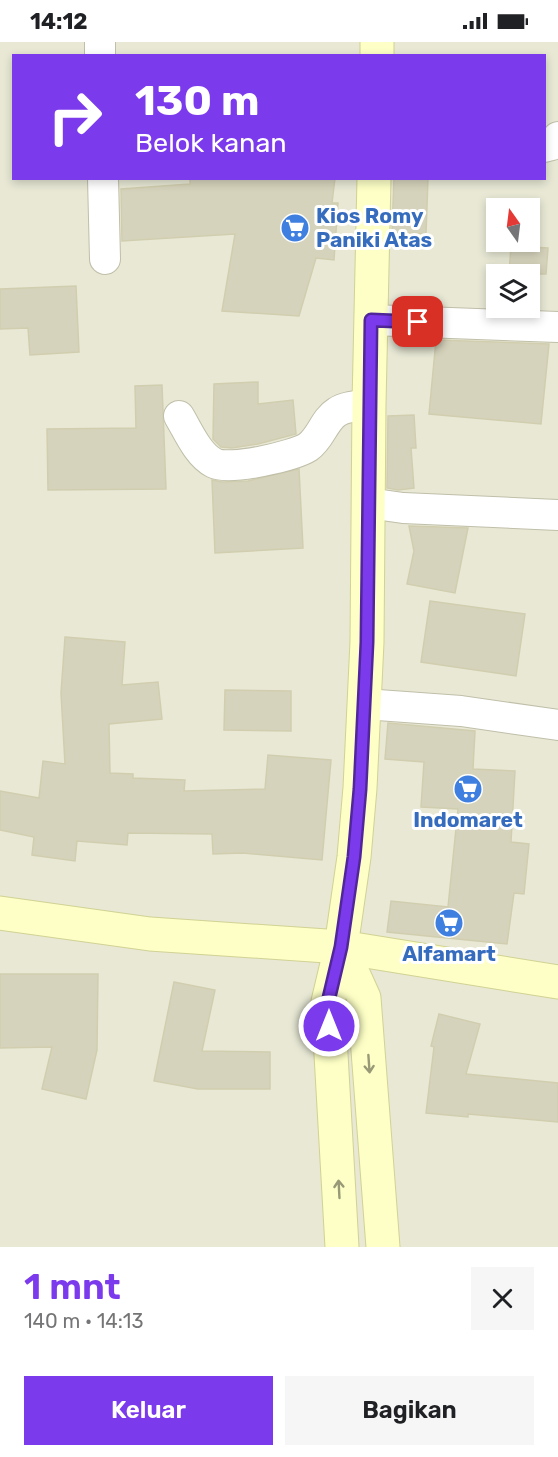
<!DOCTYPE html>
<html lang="id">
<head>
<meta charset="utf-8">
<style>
	:root { --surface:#fff; --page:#f6f6f6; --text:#202124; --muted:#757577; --accent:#7c3aed }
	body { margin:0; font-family:Rubik,sans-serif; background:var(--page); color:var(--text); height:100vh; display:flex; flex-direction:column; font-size:22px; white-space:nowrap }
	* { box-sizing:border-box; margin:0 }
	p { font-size:20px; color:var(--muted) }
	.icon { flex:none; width:33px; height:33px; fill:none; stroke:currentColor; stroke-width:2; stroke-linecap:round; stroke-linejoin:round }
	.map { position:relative; height:1205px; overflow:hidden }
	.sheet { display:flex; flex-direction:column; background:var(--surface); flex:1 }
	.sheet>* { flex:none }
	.guide { position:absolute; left:12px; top:12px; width:534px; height:126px; border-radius:0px; box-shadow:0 3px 9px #0003; background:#7c3aed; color:#fff; overflow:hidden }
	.needle { width:39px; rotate:346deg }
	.buttons { position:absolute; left:486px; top:156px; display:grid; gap:12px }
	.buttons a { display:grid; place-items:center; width:54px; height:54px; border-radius:0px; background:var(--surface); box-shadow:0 3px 9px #0003; font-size:30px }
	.pin { position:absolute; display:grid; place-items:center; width:51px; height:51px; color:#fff; margin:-26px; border-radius:12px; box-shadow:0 3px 9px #0006 }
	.me { position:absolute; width:66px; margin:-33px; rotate:0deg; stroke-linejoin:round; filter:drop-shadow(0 0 4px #0008) }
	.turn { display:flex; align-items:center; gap:21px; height:126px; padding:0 24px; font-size:27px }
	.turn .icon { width:78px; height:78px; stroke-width:2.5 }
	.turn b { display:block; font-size:42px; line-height:51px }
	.round { display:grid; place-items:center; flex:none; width:63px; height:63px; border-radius:0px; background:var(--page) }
	.summary { display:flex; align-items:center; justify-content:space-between; height:102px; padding:0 24px }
	h1 { font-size:36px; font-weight:600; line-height:45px; color:var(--accent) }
	.primary-button { display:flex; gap:12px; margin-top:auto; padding:12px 24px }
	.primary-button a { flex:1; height:69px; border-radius:0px; background:var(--accent); color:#fff; font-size:24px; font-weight:600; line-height:69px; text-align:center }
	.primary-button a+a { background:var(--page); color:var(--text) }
	.status { display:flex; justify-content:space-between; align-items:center; height:42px; padding:0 30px; background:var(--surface); direction:ltr }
	.status svg { height:16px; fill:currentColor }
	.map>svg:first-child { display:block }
</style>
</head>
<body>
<div class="status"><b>14:12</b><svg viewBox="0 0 49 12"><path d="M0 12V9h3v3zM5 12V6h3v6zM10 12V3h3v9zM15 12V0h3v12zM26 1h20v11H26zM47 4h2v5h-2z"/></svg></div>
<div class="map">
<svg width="558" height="1205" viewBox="0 0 558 1205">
	<rect width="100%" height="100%" fill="#f4f4e7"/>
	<path fill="#e8e8d5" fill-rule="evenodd" d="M0,0h558v1205h-558zM14,14h530v122h-530zM496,166h34v34h-34zM496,232h34v34h-34z"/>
	<g fill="#d6d3bc" stroke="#d1ceaf" stroke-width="1.5">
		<polygon points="190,136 335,136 332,161 338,161 334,218 316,216 299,274 222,269 235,192 122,199 121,147 190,142"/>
		<polygon points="394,136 428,136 426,192 392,190"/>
		<polygon points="511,204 548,206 546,232 509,232"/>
		<polygon points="76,244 79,310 30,313 28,286 0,287 0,247"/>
		<polygon points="436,298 549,302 541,382 429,372"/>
		<polygon points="258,340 258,362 293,358 296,392 258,402 232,406 221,405 213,397 214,342"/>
		<polygon points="162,343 166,447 48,448 47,387 136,386 135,344"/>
		<polygon points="414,373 416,406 411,406 414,446 398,448 387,446 388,374"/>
		<polygon points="299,427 303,506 215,511 212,438 222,440 248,439"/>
		<polygon points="409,484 468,486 455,551 407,542 414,509"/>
		<polygon points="430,559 525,572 516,634 421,620"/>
		<polygon points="65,595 125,600 122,643 158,640 162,677 109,682 110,731 133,732 133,736 185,738 184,749 265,747 268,713 331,718 322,818 243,811 213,812 212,792 128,791 127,803 77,799 75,819 32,813 34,795 0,788 0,749 39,756 43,719 65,722 61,651"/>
		<polygon points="225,648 291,649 291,689 224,688"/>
		<polygon points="388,681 475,689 473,727 515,729 511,800 529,802 524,852 514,851 507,902 387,890 391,859 448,865 458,767 421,765 424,720 385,717"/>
		<polygon points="0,932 98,932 97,1008 86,1057 42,1047 52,1005 0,1006"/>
		<polygon points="174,940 215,948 202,1009 270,1010 270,1047 198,1047 154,1039"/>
		<polygon points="439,972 480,982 466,1032 558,1041 558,1080 468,1072 468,1075 426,1071 434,1005 431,1004"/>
	</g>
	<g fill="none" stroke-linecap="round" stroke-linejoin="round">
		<g stroke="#c0bfa9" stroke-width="32">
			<g id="street">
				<polyline points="100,0 100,14"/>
				<polyline points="544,105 552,103 558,95"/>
				<polyline points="103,136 105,217"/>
				<polyline points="371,278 558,285"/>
				<path d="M179,374c9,15 19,39 35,47 15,8 80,-7 94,-16 13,-9 16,-27 29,-35 9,-6 22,-6 32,-8"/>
				<polyline points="368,461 403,466 558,473"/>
				<polyline points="364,662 461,669 558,683"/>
			</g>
		</g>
		<g stroke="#d1d293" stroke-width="35">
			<g id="secondary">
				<polyline points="377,14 377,0"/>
				<polyline points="0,871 150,892 341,905 558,940"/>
				<polyline points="341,905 364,956 383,1205"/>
				<polyline points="342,1205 328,960 341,905 354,815 360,746 367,600 369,362 374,136"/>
			</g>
		</g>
		<use href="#street" stroke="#fff" stroke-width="30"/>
		<use href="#secondary" stroke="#fdffc6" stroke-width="33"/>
	</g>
	<defs><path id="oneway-shaft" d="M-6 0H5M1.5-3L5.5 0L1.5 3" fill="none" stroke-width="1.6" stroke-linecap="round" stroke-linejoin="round" transform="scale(1.5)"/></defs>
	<g stroke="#997">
		<use href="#oneway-shaft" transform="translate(369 1022) rotate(86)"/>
		<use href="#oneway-shaft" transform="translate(339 1147) rotate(-93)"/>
	</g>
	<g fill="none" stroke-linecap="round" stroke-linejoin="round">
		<g stroke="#51269a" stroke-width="15">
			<polyline id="route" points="329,984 328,960 341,905 354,815 360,747 367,600 371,278 418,280"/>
		</g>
		<use href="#route" stroke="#7c3aed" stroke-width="10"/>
	</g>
	<defs>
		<g id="supermarket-disc" transform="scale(1.5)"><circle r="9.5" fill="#3f7fe0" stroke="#fff"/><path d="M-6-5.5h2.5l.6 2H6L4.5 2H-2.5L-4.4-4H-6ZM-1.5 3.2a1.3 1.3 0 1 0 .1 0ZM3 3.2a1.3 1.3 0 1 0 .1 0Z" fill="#fff"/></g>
	</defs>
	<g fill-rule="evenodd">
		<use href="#supermarket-disc" x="295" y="186"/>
		<use href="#supermarket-disc" x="468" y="747"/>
		<use href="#supermarket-disc" x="449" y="881"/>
	</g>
	<g text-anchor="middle" stroke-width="6" stroke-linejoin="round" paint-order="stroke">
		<g font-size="21" font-weight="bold" fill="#366cbe" stroke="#fff">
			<text x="316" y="181" text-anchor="start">Kios Romy<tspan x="316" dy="24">Paniki Atas</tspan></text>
			<text x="468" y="785">Indomaret</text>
			<text x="449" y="919">Alfamart</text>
		</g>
	</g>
</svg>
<div class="buttons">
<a><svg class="needle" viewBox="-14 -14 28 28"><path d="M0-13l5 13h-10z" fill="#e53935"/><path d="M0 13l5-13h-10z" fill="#757577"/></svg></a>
<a><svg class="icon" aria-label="layers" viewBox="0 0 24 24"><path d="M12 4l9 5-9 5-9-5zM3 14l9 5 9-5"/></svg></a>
</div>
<div class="pin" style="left:418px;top:280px;background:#d93025"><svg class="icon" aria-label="arrive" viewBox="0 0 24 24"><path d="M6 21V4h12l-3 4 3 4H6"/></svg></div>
<svg class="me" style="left:329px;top:984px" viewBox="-20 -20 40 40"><circle r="17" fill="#7c3aed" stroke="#fff" stroke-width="3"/><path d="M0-11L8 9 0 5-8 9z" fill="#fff"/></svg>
<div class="guide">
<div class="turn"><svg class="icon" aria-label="right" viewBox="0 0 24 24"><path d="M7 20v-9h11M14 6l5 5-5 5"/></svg><div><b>130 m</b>Belok kanan</div></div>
</div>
</div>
<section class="sheet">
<div class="summary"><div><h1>1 mnt</h1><p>140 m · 14:13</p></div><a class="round"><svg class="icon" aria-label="close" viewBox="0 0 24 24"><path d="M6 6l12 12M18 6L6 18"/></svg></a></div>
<div class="primary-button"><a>Keluar</a><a>Bagikan</a></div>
</section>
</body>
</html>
